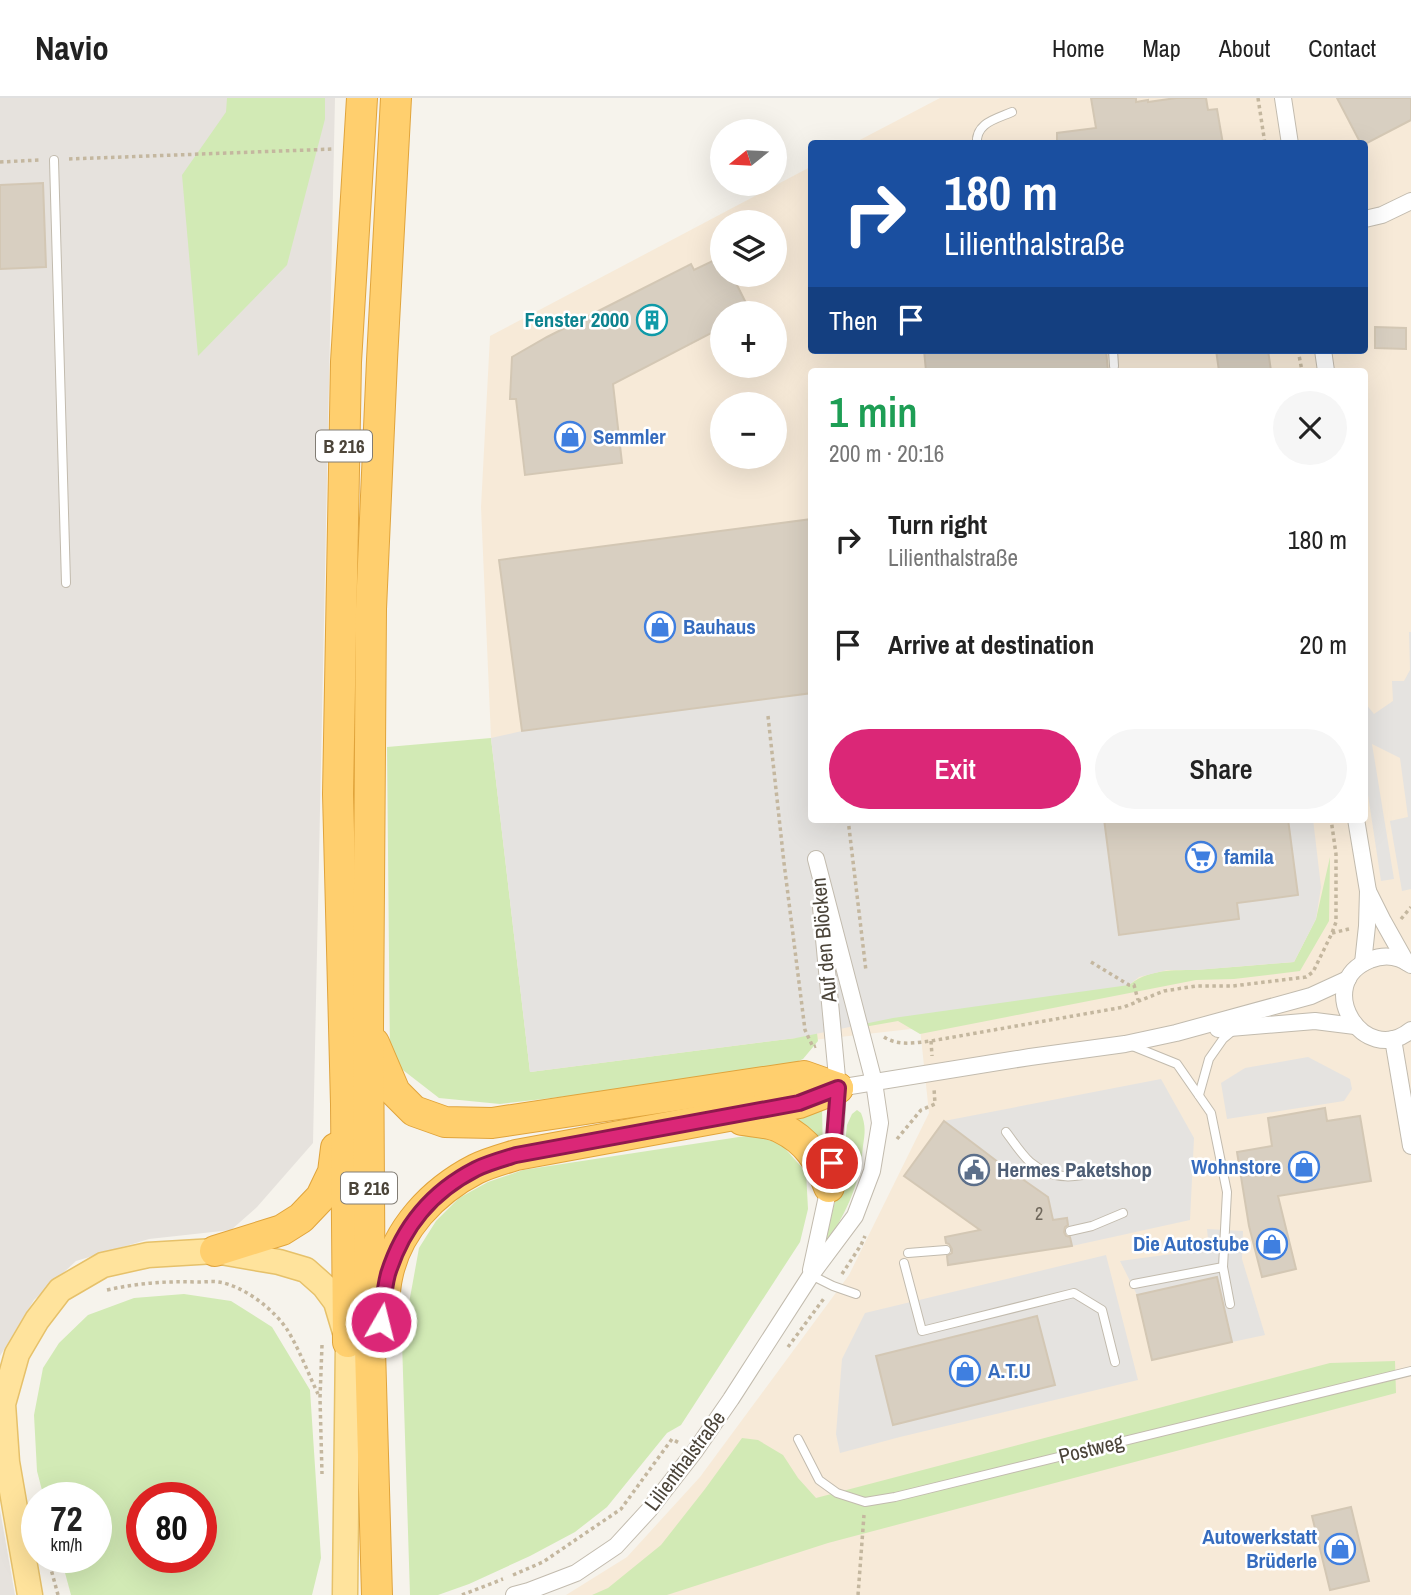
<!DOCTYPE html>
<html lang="en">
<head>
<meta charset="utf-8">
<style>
	:root { --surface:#fff; --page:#f6f6f6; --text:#222; --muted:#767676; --line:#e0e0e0; --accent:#db2777 }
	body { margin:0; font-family:"Archivo Narrow",sans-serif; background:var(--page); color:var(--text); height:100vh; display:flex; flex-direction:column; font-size:26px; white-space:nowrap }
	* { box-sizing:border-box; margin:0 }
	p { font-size:23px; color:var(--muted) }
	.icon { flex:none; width:38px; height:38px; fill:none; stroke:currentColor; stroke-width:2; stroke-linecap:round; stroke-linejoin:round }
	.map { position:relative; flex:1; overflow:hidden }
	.drawer { position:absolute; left:808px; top:270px; width:560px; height:455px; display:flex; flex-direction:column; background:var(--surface); border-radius:7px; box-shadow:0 7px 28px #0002 }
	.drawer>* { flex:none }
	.top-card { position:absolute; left:808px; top:42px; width:560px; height:214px; border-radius:7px; box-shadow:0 7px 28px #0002; background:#1a4fa0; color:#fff; overflow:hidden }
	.needle { width:46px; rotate:252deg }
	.controls { position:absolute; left:710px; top:21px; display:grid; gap:14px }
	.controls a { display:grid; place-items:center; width:77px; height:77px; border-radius:50%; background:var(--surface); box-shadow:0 7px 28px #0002; font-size:35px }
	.speed { position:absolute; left:21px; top:1384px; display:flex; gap:14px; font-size:35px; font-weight:700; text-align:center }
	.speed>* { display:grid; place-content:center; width:91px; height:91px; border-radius:50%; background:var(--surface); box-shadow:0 7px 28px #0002; line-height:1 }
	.speed small { font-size:18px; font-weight:400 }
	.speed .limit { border:10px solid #d22; background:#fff; color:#111 }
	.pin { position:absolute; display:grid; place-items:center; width:60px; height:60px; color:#fff; margin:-30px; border:4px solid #fff; border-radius:50%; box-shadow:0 2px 7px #0007 }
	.me { position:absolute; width:77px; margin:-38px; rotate:8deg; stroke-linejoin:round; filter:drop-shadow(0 0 5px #0008) }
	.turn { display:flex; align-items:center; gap:24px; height:147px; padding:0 21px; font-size:32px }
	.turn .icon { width:91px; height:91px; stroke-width:2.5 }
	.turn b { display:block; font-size:49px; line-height:60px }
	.then { display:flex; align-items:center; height:66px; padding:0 21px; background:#0003; gap:14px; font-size:26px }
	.round { display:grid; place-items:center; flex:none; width:74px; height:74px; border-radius:37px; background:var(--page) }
	.headline { display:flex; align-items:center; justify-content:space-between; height:119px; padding:0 21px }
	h1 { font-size:42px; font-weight:600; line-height:52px; color:#1e9e55 }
	.cta { display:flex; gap:14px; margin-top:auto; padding:14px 21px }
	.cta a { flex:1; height:80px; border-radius:42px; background:var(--accent); color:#fff; font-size:28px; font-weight:600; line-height:80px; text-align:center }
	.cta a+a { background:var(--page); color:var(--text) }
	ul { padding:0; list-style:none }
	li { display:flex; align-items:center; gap:21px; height:105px; padding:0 21px }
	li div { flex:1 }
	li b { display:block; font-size:26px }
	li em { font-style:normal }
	header { display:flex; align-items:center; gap:42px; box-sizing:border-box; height:98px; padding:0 35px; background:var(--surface); border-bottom:2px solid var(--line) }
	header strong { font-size:33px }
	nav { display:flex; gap:38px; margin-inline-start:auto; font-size:24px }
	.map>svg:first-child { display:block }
</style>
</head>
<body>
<header>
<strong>Navio</strong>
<nav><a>Home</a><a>Map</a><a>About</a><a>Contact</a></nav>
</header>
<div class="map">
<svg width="1411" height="1497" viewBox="0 0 1411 1497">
	<rect width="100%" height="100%" fill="#f6f3ec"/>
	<path fill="#f7ead8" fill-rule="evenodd" d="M940,0h471v1497h-845l61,-38 73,-80 149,-202 80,-162 -9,-85 -390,44 -39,-334 -10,-231 9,-171 322,-170v184h553v-206l-511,-1zM723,124h52v53h-52zM723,215h52v53h-52zM812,273h553v448h-553zM723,306h52v53h-52z"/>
	<g fill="#e6e2dd">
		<polygon points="0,0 335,0 313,1045 257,1109 231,1132 149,1141 76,1163 34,1202 0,1258"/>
		<polygon points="0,1412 15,1497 0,1497"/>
	</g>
	<g fill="#d2eab5" fill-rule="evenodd">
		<polygon points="227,0 325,0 325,21 287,167 198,258 182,77 226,14"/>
		<polygon points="491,640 530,974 796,940 799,790 818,943 803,961 770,975 500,1006 439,1000 390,962 387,649"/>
		<path d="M1330,759l-1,64 -29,50 -66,8 -38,1 -276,54 -22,-13 -34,6 -6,-160 271,118c24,-19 49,-13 78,-16 29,-2 58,-5 87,-7l22,-43z"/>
		<polygon points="822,1010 823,1056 778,1019"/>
		<path d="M857,1012l4,3c5,13 4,20 2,33 -4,44 -18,67 -40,104l15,-61 5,-26 4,-38 5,-11z"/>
		<polygon points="752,1037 781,1046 806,1074 808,1111 800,1144 681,1327 667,1335 607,1409 575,1434 530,1458 469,1486 438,1497 410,1497 402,1244 419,1150 436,1123 459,1100 488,1084 523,1072"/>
		<path d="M184,1196l47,7 41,26 38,63 11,168 -9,37h-241l-10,-37h35v-60h-52l-7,-27 -3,-56 9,-47 16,-25 29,-28 46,-17zM142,1400h59v60h-59z"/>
		<polygon points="1395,1263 1396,1295 828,1445 667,1497 592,1497 608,1490 661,1447 705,1391 742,1340 758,1342 783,1357 798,1380 816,1400 1330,1265"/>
	</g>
	<g fill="#e5e3e0">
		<polygon points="1409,534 1411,534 1411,791 1402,793 1390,723 1408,719 1400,660 1372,646 1394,781 1381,783 1365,677 1365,605 1374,616 1393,603 1392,583 1404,583 1410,572"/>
		<polygon points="812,595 812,721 1104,721 1119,837 1239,821 1237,805 1297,797 1288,721 1313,721 1321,789 1316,821 1294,864 1197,872 1167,872 1139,879 1129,887 893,920 796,940 530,974 491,640 522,633"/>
		<polygon points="1308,959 1350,981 1352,991 1344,1003 1227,1021 1221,985 1245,970"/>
		<polygon points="1161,981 1194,1040 1190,1122 1072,1148 1067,1120 1053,1122 1048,1099 998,1064 944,1023"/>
		<polygon points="1207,1131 1243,1133 1242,1161 1265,1237 1232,1244 1217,1179 1137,1197 1120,1163 1209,1151"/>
		<polygon points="1106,1157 1138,1282 900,1339 840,1355 836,1336 842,1261 865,1215"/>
	</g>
	<g fill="#d8cfc1" stroke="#d3c7b4" stroke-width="2">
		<polygon points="1091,0 1136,0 1136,4 1148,2 1148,4 1176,0 1206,0 1208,12 1217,11 1223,46 1057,46 1057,35 1096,30"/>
		<polygon points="1337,0 1411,0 1411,22 1365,46 1361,46"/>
		<polygon points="43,85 46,169 0,171 0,87"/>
		<polygon points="723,158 723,177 732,177 751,215 723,215 723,229 613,286 622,365 525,377 516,301 510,301 512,259 547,239 691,166 694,172"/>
		<polygon points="1375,229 1406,230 1406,251 1375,250"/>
		<polygon points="924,252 1106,252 1108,273 926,273"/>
		<polygon points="1216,252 1268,252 1271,273 1219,273"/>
		<polygon points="812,421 812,595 522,633 499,462"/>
		<polygon points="1104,721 1288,721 1298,797 1237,805 1239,821 1119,837"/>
		<polygon points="1325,1010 1327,1023 1360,1018 1371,1083 1278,1098 1296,1171 1262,1179 1249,1128 1237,1054 1272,1048 1268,1020"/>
		<polygon points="944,1023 998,1064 1048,1099 1053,1122 1067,1120 1068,1127 1065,1129 1064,1134 1066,1138 1070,1139 1072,1148 948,1167 947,1158 952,1155 952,1151 949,1146 946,1145 945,1139 980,1132 904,1078"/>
		<polygon points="1217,1179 1232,1244 1152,1262 1137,1197"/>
		<polygon points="1037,1218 1055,1287 893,1327 876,1258"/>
		<polygon points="1351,1409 1369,1483 1330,1492 1312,1418"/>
	</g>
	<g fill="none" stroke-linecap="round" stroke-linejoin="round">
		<g stroke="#c2bbae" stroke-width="10">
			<g id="lane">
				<path d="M977,46c-2,-21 19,-25 35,-32"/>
				<polyline points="54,62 66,485"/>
				<polyline points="1113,252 1114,268"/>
				<polyline points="1130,947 1177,966 1211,1015 1227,1094 1223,1169 1134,1186"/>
				<polyline points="1199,997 1209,961 1223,941 1235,931"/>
				<path d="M1006,1034c7,9 15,22 24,30 27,23 54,13 85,7"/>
				<polyline points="1070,1133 1092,1128 1123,1115"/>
				<polyline points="908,1155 946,1152"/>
				<polyline points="904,1165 922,1233 1074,1195 1102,1212 1115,1264"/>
				<polyline points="1223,1169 1230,1206"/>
				<polyline points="811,1177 833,1188 856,1196"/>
				<polyline points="798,1341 819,1382 837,1395 865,1404 895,1399 1411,1273"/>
			</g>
		</g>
		<g stroke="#c2bbae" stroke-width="18">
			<g id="street">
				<polyline points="1283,0 1290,46"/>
				<polyline points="1365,121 1382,117 1411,103"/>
				<polyline points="1323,252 1326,273"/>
				<polyline points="1356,721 1368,793"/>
				<polyline points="1363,865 1367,828 1368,793 1383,823 1406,864"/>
				<path d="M1411,867c-12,-9 -27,-11 -41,-5 -58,23 -7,109 41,70"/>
				<polyline points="1218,931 1315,923 1355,928"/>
				<polyline points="1393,941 1411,1048"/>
				<polyline points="838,990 1030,959 1125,946 1176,935 1311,898 1348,881"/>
				<polyline points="811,1172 829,1089 835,1041 838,990 821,809"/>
				<polyline points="514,1497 529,1493 576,1475 616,1448 649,1412 695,1353 731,1301 811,1177 855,1118 872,1073 880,1025 874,984 816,761"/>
			</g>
		</g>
		<g stroke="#e6c16a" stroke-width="27">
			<polyline id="primary" points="30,1497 7,1364 3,1306 17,1256 37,1222 60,1192 103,1167 148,1157 215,1153 279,1164 306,1172 324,1188 336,1204 348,1244 345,1497"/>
		</g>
		<g stroke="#e0a43c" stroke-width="32">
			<g id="highway">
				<polyline points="374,945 395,994 414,1013 445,1024 492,1025 804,978 838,990"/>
				<path d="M742,1022c13,2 27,2 39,8 27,13 38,32 48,59"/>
				<polyline points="215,1153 282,1132 301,1120 321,1099 333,1074 336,1050"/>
				<path d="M383,1207c2,-9 2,-18 4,-27 9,-48 46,-87 89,-109 12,-6 27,-10 40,-14l283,-52 39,-15"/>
				<polyline points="348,1244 346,1006 338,696 346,264 362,0"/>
				<polyline points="377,1497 370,1251 368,929 371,511 382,262 396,0"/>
			</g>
		</g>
		<g stroke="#c4b79f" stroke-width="3.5" stroke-dasharray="3.5 3.5" stroke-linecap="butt">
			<polyline points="1258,0 1265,46"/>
			<polyline points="69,61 334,51"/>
			<polyline points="0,64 40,62"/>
			<polyline points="1298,252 1302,273"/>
			<polyline points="768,618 784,765 805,932 813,949 816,948"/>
			<polyline points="848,721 866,873"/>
			<polyline points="1401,821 1411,809"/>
			<polyline points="1332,835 1349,831"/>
			<polyline points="1091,864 1129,887 1134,887 1138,902"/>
			<path d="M884,939c14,9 30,6 47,4l193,-34 40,-16 32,-5h37l73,-9 7,-5 19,-39 4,-11v-68l-5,-35"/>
			<polyline points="931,943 932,958"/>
			<polyline points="897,1041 921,1012 935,1006 934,990"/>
			<polyline points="842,1176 861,1147 865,1138"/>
			<path d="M107,1192c31,-7 59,-9 91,-8 7,0 14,-1 21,0 25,4 56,28 69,49 12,20 20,42 30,63"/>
			<polyline points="322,1247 320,1300 322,1376"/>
			<polyline points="788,1249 825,1199"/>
			<polyline points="48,1460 58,1497"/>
			<polyline points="513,1477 543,1464 621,1411 672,1341 681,1346"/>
			<polyline points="462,1497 503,1481"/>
			<polyline points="858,1497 864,1417"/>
		</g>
		<use href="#lane" stroke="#fff" stroke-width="8"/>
		<use href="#street" stroke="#fff" stroke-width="16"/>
		<use href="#primary" stroke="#ffe39c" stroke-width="24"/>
		<use href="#highway" stroke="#ffcf6e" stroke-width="30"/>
	</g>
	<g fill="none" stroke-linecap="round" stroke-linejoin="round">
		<g stroke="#8e194d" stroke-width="18">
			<path id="route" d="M381,1224c2,-16 3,-33 7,-48 15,-48 43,-82 88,-105 12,-6 27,-10 40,-14l283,-52 39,-15 -6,75"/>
		</g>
		<use href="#route" stroke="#db2777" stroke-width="12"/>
	</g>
	<defs>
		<g id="building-ring" transform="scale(1.575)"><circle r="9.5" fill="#fff" stroke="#0f9aa8" stroke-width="1.5"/><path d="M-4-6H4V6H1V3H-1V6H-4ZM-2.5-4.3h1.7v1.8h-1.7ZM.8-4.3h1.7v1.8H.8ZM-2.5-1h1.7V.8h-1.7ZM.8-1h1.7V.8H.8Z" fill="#0f9aa8"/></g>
		<g id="shop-ring" transform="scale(1.575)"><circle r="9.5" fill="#fff" stroke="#3f7fe0" stroke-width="1.5"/><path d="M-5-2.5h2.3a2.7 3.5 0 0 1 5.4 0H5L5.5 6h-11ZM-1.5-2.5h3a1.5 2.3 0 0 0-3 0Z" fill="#3f7fe0"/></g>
		<g id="supermarket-ring" transform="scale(1.575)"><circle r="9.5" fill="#fff" stroke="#3f7fe0" stroke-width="1.5"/><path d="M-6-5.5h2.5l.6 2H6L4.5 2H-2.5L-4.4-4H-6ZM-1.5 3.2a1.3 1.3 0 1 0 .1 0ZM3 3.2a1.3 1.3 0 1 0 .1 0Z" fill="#3f7fe0"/></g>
		<g id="civic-ring" transform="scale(1.575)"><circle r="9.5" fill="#fff" stroke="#5c6f8a" stroke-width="1.5"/><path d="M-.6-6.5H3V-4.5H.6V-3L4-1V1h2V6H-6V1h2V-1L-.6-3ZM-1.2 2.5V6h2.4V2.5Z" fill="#5c6f8a"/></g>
	</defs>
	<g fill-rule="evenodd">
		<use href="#building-ring" x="652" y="222"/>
		<use href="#shop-ring" x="570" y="339"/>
		<use href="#shop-ring" x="660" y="529"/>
		<use href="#supermarket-ring" x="1201" y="759"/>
		<use href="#shop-ring" x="1304" y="1069"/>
		<use href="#civic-ring" x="974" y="1072"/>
		<use href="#shop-ring" x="1272" y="1146"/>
		<use href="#shop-ring" x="965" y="1273"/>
		<use href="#shop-ring" x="1340" y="1451"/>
	</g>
	<g text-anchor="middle" stroke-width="5" stroke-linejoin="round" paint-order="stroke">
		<g font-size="18" fill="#6e675b">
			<text x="1039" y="1122">2</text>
		</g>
		<g fill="#fff" stroke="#817c74" stroke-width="2">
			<rect x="316" y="332.5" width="56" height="31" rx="5"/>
			<rect x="341" y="1074.5" width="56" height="31" rx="5"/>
		</g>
		<g font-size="19" font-weight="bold" fill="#4b4439">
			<text x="344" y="355">B 216</text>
			<text x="369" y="1097">B 216</text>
		</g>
		<g font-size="21" font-weight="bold" fill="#0d838f" stroke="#fff" text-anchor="end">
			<text x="629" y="229">Fenster 2000</text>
		</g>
		<g font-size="21" font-weight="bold" fill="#366cbe" stroke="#fff" text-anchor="start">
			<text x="593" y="346">Semmler</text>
			<text x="683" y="536">Bauhaus</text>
			<text x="1224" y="766">famila</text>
			<text x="1281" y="1076" text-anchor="end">Wohnstore</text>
			<text x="1249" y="1153" text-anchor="end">Die Autostube</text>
			<text x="988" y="1280">A.T.U</text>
			<text x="1317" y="1446" text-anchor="end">Autowerkstatt<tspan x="1317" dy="24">Brüderle</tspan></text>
		</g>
		<g font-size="21" fill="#4b4439" stroke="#fff">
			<text transform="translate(824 842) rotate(-95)" y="7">Auf den Blöcken</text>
			<text transform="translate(1091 1351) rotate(-14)" y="7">Postweg</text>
			<text transform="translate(685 1363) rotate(-53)" y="7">Lilienthalstraße</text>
		</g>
		<g font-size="21" font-weight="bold" fill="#4e5e75" stroke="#fff" text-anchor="start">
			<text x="997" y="1079">Hermes Paketshop</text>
		</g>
	</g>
</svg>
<div class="controls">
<a><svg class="needle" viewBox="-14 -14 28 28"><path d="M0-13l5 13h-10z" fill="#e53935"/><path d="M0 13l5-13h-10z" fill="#767676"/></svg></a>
<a><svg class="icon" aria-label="layers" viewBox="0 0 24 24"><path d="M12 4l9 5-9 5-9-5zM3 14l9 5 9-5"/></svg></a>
<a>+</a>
<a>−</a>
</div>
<div class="speed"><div>72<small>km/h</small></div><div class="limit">80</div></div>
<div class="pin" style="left:832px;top:1065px;background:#d93025"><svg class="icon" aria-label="arrive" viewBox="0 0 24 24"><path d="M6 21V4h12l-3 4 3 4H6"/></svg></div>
<svg class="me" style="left:381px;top:1224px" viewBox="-20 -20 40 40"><circle r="17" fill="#db2777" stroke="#fff" stroke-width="3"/><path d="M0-11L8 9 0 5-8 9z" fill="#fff"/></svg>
<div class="top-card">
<div class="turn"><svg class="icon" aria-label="right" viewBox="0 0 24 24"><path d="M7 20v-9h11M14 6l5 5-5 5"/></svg><div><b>180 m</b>Lilienthalstraße</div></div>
<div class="then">Then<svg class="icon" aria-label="arrive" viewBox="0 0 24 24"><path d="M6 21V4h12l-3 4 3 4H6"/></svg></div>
</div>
<section class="drawer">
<div class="headline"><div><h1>1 min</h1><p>200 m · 20:16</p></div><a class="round"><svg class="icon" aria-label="close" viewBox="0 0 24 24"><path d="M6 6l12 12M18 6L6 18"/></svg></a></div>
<ul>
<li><svg class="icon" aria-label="right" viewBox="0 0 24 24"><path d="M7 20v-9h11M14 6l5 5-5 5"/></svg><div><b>Turn right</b><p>Lilienthalstraße</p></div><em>180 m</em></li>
<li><svg class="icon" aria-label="arrive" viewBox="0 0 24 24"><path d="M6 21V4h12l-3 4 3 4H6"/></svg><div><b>Arrive at destination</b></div><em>20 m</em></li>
</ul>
<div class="cta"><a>Exit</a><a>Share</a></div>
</section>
</div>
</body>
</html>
